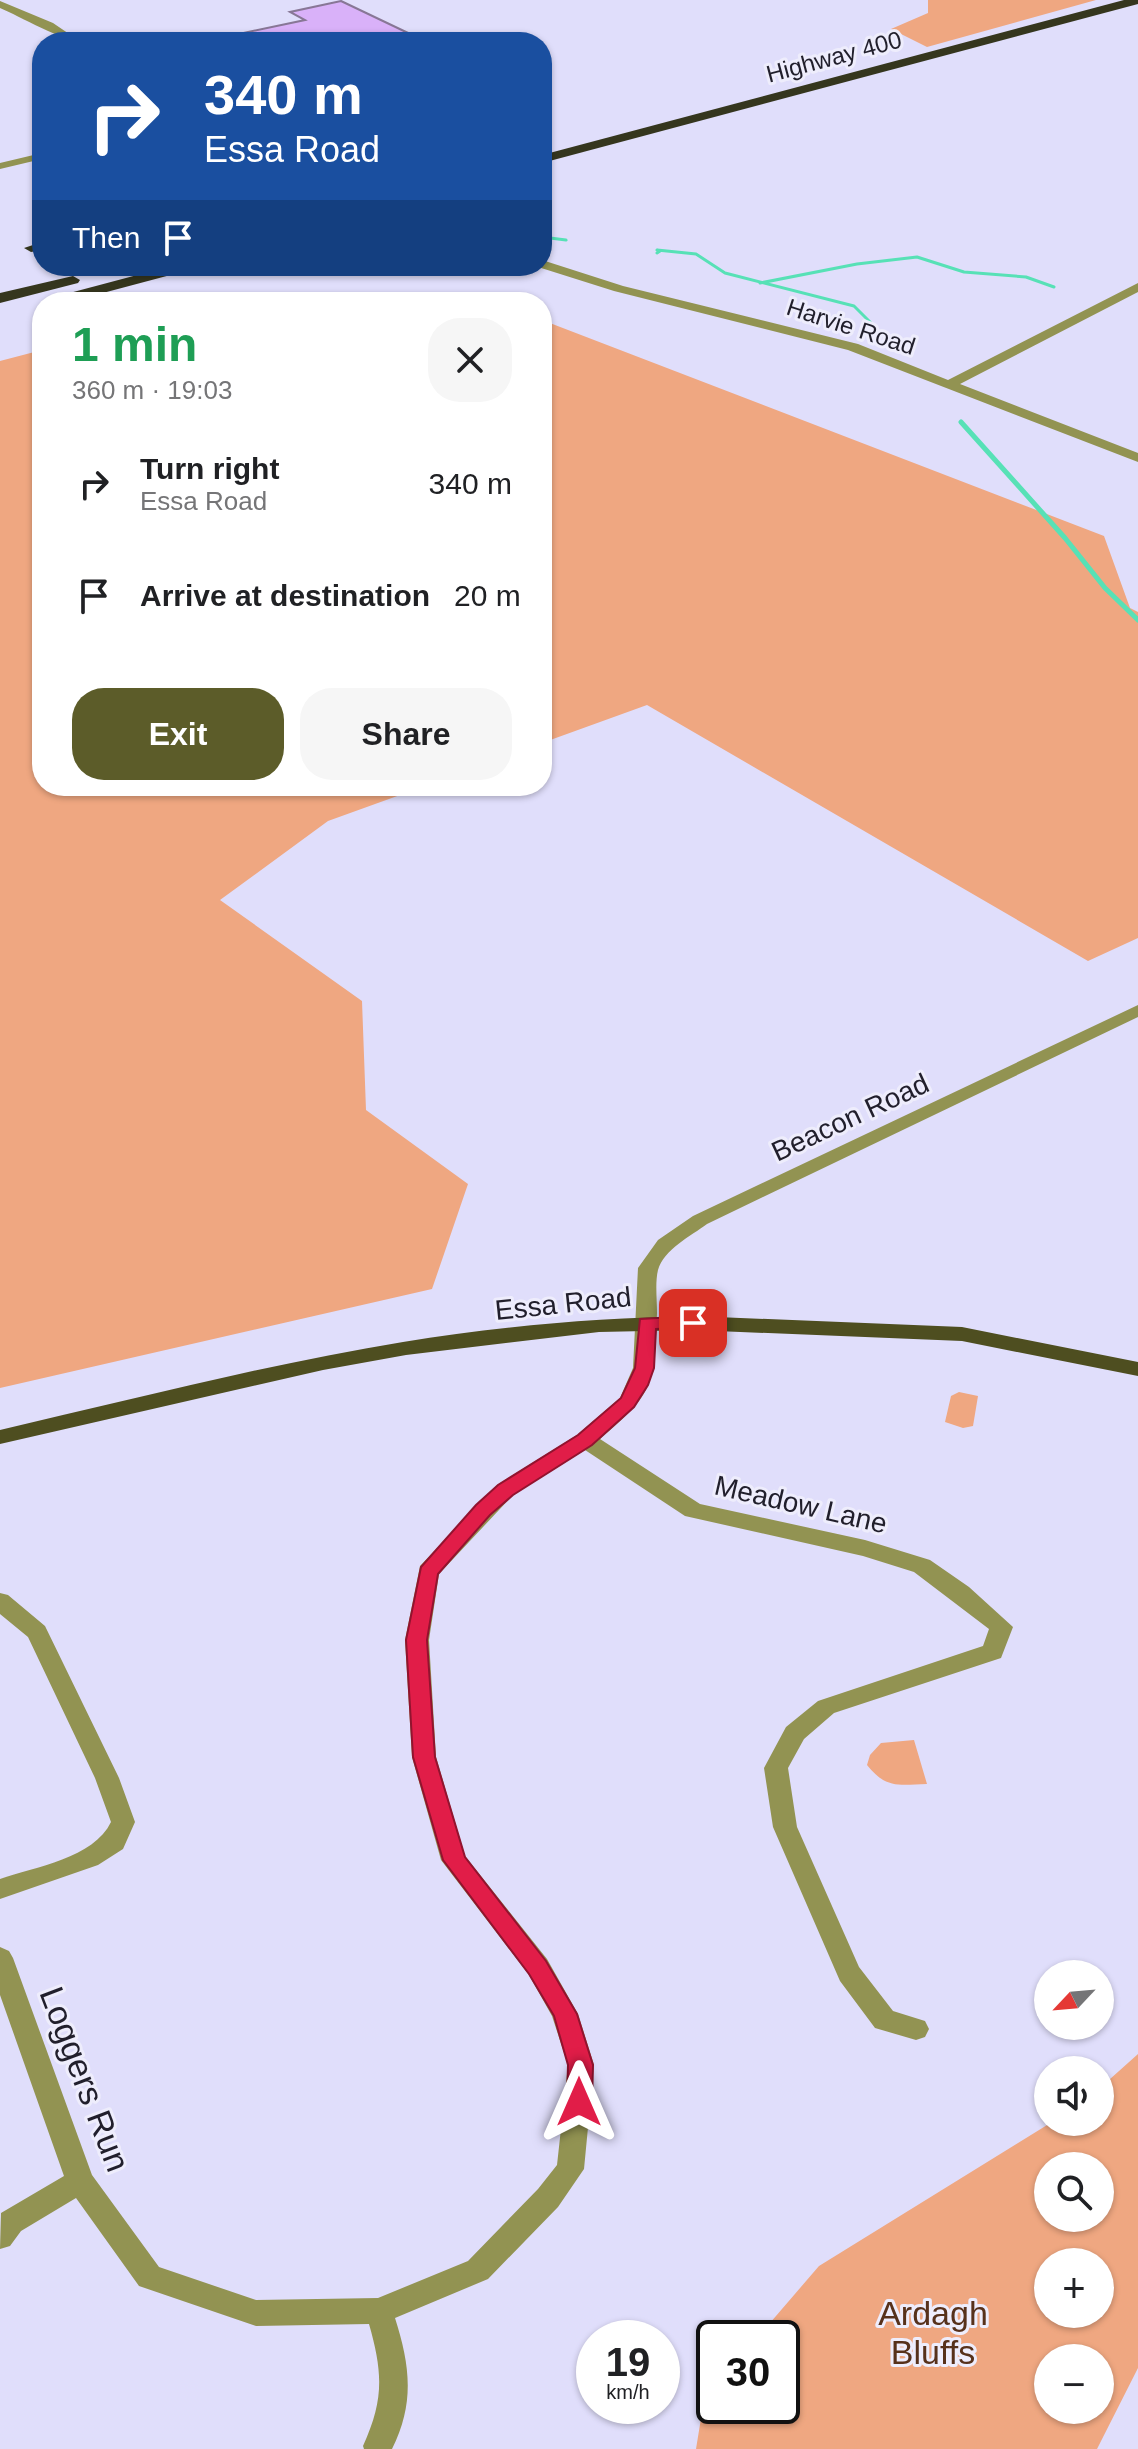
<!DOCTYPE html>
<html lang="en">
<head>
<meta charset="utf-8">
<style>
	:root { --surface:#fff; --page:#f6f6f6; --text:#202124; --muted:#757577; --accent:#5c5c29 }
	body { margin:0; font-family:Helvetica,sans-serif; background:var(--page); color:var(--text); height:100vh; display:flex; flex-direction:column; font-size:30px; white-space:nowrap }
	* { box-sizing:border-box; margin:0 }
	p { font-size:26px; color:var(--muted) }
	.icon { flex:none; width:44px; height:44px; fill:none; stroke:currentColor; stroke-width:2; stroke-linecap:round; stroke-linejoin:round }
	.map { position:relative; flex:1; overflow:hidden }
	.sheet { position:absolute; left:32px; top:292px; width:520px; height:504px; display:flex; flex-direction:column; background:var(--surface); border-radius:32px; box-shadow:0 2px 6px #0004 }
	.sheet>* { flex:none }
	.banner { position:absolute; left:32px; top:32px; width:520px; height:244px; border-radius:32px; box-shadow:0 2px 6px #0004; background:#1a4fa0; color:#fff; overflow:hidden }
	.needle { width:52px; rotate:244deg }
	.tools { position:absolute; left:1034px; top:1960px; display:grid; gap:16px }
	.tools a { display:grid; place-items:center; width:80px; height:80px; border-radius:50%; background:var(--surface); box-shadow:0 2px 6px #0004; font-size:40px }
	.speed { position:absolute; left:576px; top:2320px; display:flex; gap:16px; font-size:40px; font-weight:700; text-align:center }
	.speed>* { display:grid; place-content:center; width:104px; height:104px; border-radius:50%; background:var(--surface); box-shadow:0 2px 6px #0004; line-height:1 }
	.speed small { font-size:20px; font-weight:400 }
	.speed .limit { border:4px solid #111; border-radius:12px; background:#fff; color:#111 }
	.pin { position:absolute; display:grid; place-items:center; width:68px; height:68px; color:#fff; margin:-34px; border-radius:16px; box-shadow:0 4px 12px #0006 }
	.me { position:absolute; width:88px; margin:-44px; rotate:0deg; stroke-linejoin:round; filter:drop-shadow(0 0 6px #0008) }
	.turn { display:flex; align-items:center; gap:28px; height:168px; padding:0 40px; font-size:36px }
	.turn .icon { width:104px; height:104px; stroke-width:2.5 }
	.turn b { display:block; font-size:56px; line-height:68px }
	.then { display:flex; align-items:center; height:76px; padding:0 40px; background:#0003; gap:16px; font-size:30px }
	.round { display:grid; place-items:center; flex:none; width:84px; height:84px; border-radius:32px; background:var(--page) }
	.headline { display:flex; align-items:center; justify-content:space-between; height:136px; padding:0 40px }
	h1 { font-size:48px; font-weight:700; line-height:60px; color:#1e9e55 }
	.primary-button { display:flex; gap:16px; margin-top:auto; padding:16px 40px }
	.primary-button a { flex:1; height:92px; border-radius:32px; background:var(--accent); color:#fff; font-size:32px; font-weight:700; line-height:92px; text-align:center }
	.primary-button a+a { background:var(--page); color:var(--text) }
	ul { padding:0; list-style:none }
	li { display:flex; align-items:center; gap:24px; height:112px; padding:0 40px }
	li div { flex:1 }
	li b { display:block; font-size:30px }
	li em { font-style:normal }
	.map>svg:first-child { display:block }
</style>
</head>
<body>
<div class="map">
<svg width="1138" height="2449" viewBox="0 0 1138 2449">
	<rect width="100%" height="100%" fill="#e0defb"/>
	<g fill="#efa781" fill-rule="evenodd">
		<polygon points="928,0 1096,0 927,47 891,29 928,13"/>
		<polygon points="468,292 494,302 214,302 231,297"/>
		<polygon points="542,320 1104,536 1130,608 1138,612 1138,938 1088,961 647,705 542,743"/>
		<polygon points="42,350 42,786 425,786 328,821 220,900 362,1001 366,1110 468,1184 432,1289 0,1388 0,361"/>
		<polygon points="959,1392 978,1396 973,1426 963,1428 945,1422 951,1396"/>
		<path d="M914,1740l13,44c-28,1 -41,5 -60,-19l3,-10 11,-12z"/>
		<path d="M1138,2054v314l-41,81h-401l8,-49 10,-12v18h68v-68h-25l62,-72 233,-144h48v-34zM1100,2166v52h-52v-52zM1100,2262v52h-52v-52zM1048,2358h52v52h-52z"/>
	</g>
	<g fill="none" stroke-linecap="round" stroke-linejoin="round">
		<g stroke="#57e1b6" stroke-width="3">
			<polyline points="542,237 566,240"/>
			<polyline points="657,253 660,251 657,250 696,254 725,273 854,306 872,324"/>
			<polyline points="760,283 857,264 917,257 964,272 1026,277 1054,287"/>
		</g>
		<polyline stroke="#57e1b6" stroke-width="5" points="961,422 1065,538 1105,588 1138,620"/>
	</g>
	<polygon fill="#d9b1f9" stroke="#887796" stroke-width="2" points="341,1 427,42 235,42 234,35 305,20 290,12"/>
	<g fill="none" stroke-linecap="round" stroke-linejoin="round">
		<g fill="#929352" fill-rule="evenodd">
			<path d="M0,1l53,22 28,19c-16,0 -62,-26 -81,-34z"/>
			<polygon points="42,153 42,159 0,169 0,163"/>
			<polygon points="542,260 623,286 858,344 948,380 1138,283 1138,292 960,384 1138,453 1138,462 848,350 614,291 538,267 542,266"/>
			<path d="M1138,1005v12l-431,207c-16,12 -43,25 -49,46 -3,12 -1,30 -1,43 -3,72 -1,78 -57,126l100,65 165,36 65,20 39,27 44,40 -12,31 -167,55 -30,26 -16,29 9,59 62,140 34,44 32,10 4,8 -4,8 -9,3 -41,-12 -35,-47 -67,-154 -9,-59 22,-41 32,-26 165,-55 6,-17 -75,-57 -51,-16 -178,-40 -100,-66 -72,45 -74,79 -10,66 7,117 29,99 82,103 31,55 16,51 -10,104 -26,38 -70,72 -93,39c15,47 20,85 -3,131h-28l-1,-3c21,-46 20,-73 6,-122l-113,2 -117,-40 -63,-88 -55,33 -11,15 -10,3 1,-36 63,-37 -64,-181v-48l9,4 4,7 79,217 67,92 97,33 122,-2 90,-37 70,-72 19,-24 11,-100 -16,-49 -23,-41 -88,-115 -29,-103 -7,-117 15,-74 77,-81 80,-50 43,-37 13,-30 5,-100 20,-28 35,-24z"/>
			<path d="M0,1593l8,2 37,31 74,152 16,44 -12,27 -25,16 -98,34v-20c35,-12 94,-21 111,-57l-16,-44 -67,-141 -28,-23z"/>
		</g>
		<path fill="#4e4e20" fill-rule="evenodd" d="M693,1316l269,11 176,35v14l-176,-35 -269,-11 -94,2 -193,23 -83,15 -323,74v-14c134,-31 268,-66 403,-88 96,-16 193,-24 290,-26z"/>
		<g fill="#35361e" fill-rule="evenodd">
			<polygon points="1124,0 1138,0 1138,4 542,163 542,155"/>
			<polygon points="42,242 42,250 31,252 24,248"/>
			<polygon points="171,266 195,266 193,269 69,302 44,302 47,299"/>
			<polygon points="73,276 80,280 78,283 0,303 0,293"/>
		</g>
	</g>
	<polygon fill="#e11d48" stroke="#92132f" stroke-width="2" points="693,1316 702,1323 699,1327 656,1329 654,1368 648,1385 634,1407 592,1445 513,1495 490,1515 438,1574 427,1640 435,1757 465,1857 546,1961 577,2014 593,2065 592,2102 588,2109 579,2112 571,2109 567,2102 568,2065 554,2016 529,1974 443,1860 413,1757 406,1640 421,1567 476,1505 498,1485 578,1435 621,1398 635,1368 640,1319"/>
	<g text-anchor="middle" stroke-width="6" stroke-linejoin="round" paint-order="stroke">
		<g font-size="24" fill="#211f2c" stroke="#eeedfc">
			<text transform="translate(834 57) rotate(-15)" y="8">Highway 400</text>
			<text transform="translate(851 327) rotate(18)" y="8">Harvie Road</text>
		</g>
		<g font-size="28" fill="#211f2c" stroke="#eeedfc">
			<text transform="translate(850 1117) rotate(-25)" y="10">Beacon Road</text>
			<text transform="translate(563 1303) rotate(-6)" y="10">Essa Road</text>
			<text transform="translate(801 1504) rotate(13)" y="10">Meadow Lane</text>
		</g>
		<g font-size="34" fill="#211f2c" stroke="#eeedfc">
			<text transform="translate(85 2079) rotate(69)" y="12">Loggers Run</text>
		</g>
		<g font-size="34" fill="#57311b" stroke="#eeedfc">
			<text x="933" y="2325">Ardagh<tspan x="933" dy="39">Bluffs</tspan></text>
		</g>
	</g>
</svg>
<div class="tools">
<a><svg class="needle" viewBox="-14 -14 28 28"><path d="M0-13l5 13h-10z" fill="#e53935"/><path d="M0 13l5-13h-10z" fill="#757577"/></svg></a>
<a><svg class="icon" aria-label="sound" viewBox="0 0 24 24"><path d="M4 9h4l5-4v14l-5-4H4zM17 9q2 3 0 6"/></svg></a>
<a><svg class="icon" aria-label="search" viewBox="0 0 24 24"><circle cx="10" cy="10" r="6"/><path d="M15 15l6 6"/></svg></a>
<a>+</a>
<a>−</a>
</div>
<div class="speed"><div>19<small>km/h</small></div><div class="limit">30</div></div>
<div class="pin" style="left:693px;top:1323px;background:#d93025"><svg class="icon" aria-label="arrive" viewBox="0 0 24 24"><path d="M6 21V4h12l-3 4 3 4H6"/></svg></div>
<svg class="me" style="left:579px;top:2102px" viewBox="-20 -20 40 40"><path d="M0-17L14 15 0 8-14 15z" fill="#e11d48" stroke="#fff" stroke-width="4"/></svg>
<div class="banner">
<div class="turn"><svg class="icon" aria-label="right" viewBox="0 0 24 24"><path d="M7 20v-9h11M14 6l5 5-5 5"/></svg><div><b>340 m</b>Essa Road</div></div>
<div class="then">Then<svg class="icon" aria-label="arrive" viewBox="0 0 24 24"><path d="M6 21V4h12l-3 4 3 4H6"/></svg></div>
</div>
<section class="sheet">
<div class="headline"><div><h1>1 min</h1><p>360 m · 19:03</p></div><a class="round"><svg class="icon" aria-label="close" viewBox="0 0 24 24"><path d="M6 6l12 12M18 6L6 18"/></svg></a></div>
<ul>
<li><svg class="icon" aria-label="right" viewBox="0 0 24 24"><path d="M7 20v-9h11M14 6l5 5-5 5"/></svg><div><b>Turn right</b><p>Essa Road</p></div><em>340 m</em></li>
<li><svg class="icon" aria-label="arrive" viewBox="0 0 24 24"><path d="M6 21V4h12l-3 4 3 4H6"/></svg><div><b>Arrive at destination</b></div><em>20 m</em></li>
</ul>
<div class="primary-button"><a>Exit</a><a>Share</a></div>
</section>
</div>
</body>
</html>
